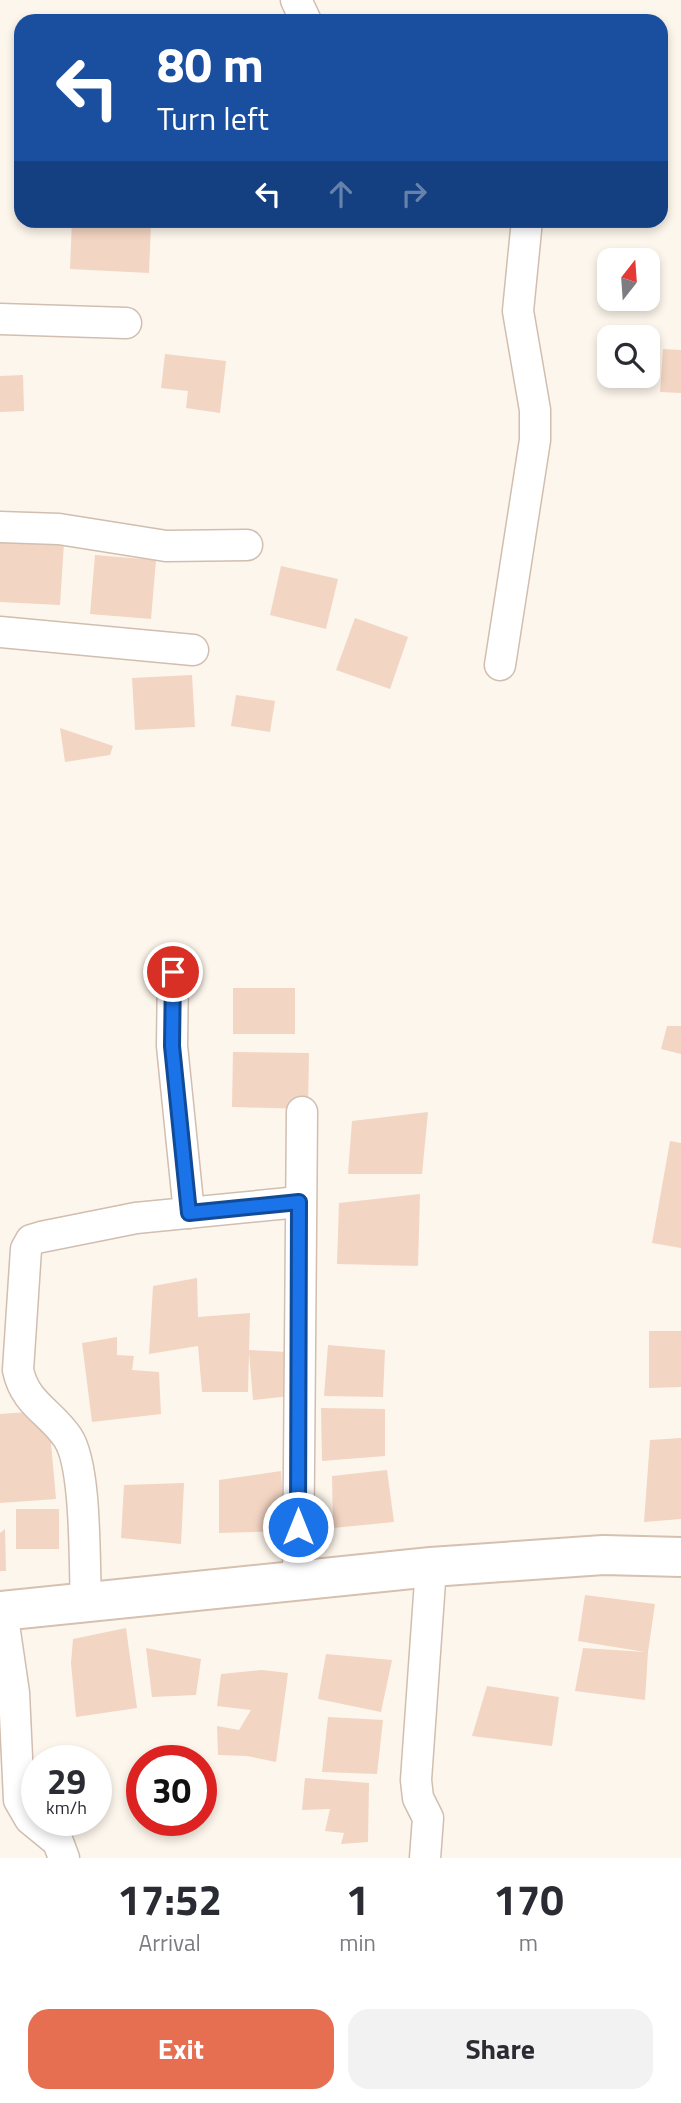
<!DOCTYPE html>
<html lang="en">
<head>
<meta charset="utf-8">
<style>
	:root { --surface:#fff; --page:#f2f2f3; --text:#2b2b33; --muted:#7c7c81; --accent:#e76f51 }
	body { margin:0; font-family:"Titillium Web",sans-serif; background:var(--page); color:var(--text); height:100vh; display:flex; flex-direction:column; font-size:26px; white-space:nowrap }
	* { box-sizing:border-box; margin:0 }
	p { font-size:23px; color:var(--muted) }
	.icon { flex:none; width:38px; height:38px; fill:none; stroke:currentColor; stroke-width:2; stroke-linecap:round; stroke-linejoin:round }
	.map { position:relative; height:1858px; overflow:hidden }
	.panel { display:flex; flex-direction:column; background:var(--surface); flex:1 }
	.panel>* { flex:none }
	.banner { position:absolute; left:14px; top:14px; width:654px; height:214px; border-radius:21px; box-shadow:0 4px 10px #0003; background:#1a4fa0; color:#fff; overflow:hidden }
	.needle { width:46px; rotate:17deg }
	.tools { position:absolute; left:597px; top:248px; display:grid; gap:14px }
	.tools a { display:grid; place-items:center; width:63px; height:63px; border-radius:14px; background:var(--surface); box-shadow:0 4px 10px #0003; font-size:35px }
	.speed { position:absolute; left:21px; top:1745px; display:flex; gap:14px; font-size:35px; font-weight:700; text-align:center }
	.speed>* { display:grid; place-content:center; width:91px; height:91px; border-radius:50%; background:var(--surface); box-shadow:0 4px 10px #0003; line-height:1 }
	.speed small { font-size:18px; font-weight:400 }
	.speed .limit { border:10px solid #d22; background:#fff; color:#111 }
	.pin { position:absolute; display:grid; place-items:center; width:60px; height:60px; color:#fff; margin:-30px; border:4px solid #fff; border-radius:50%; box-shadow:0 2px 7px #0007 }
	.me { position:absolute; width:77px; margin:-38px; rotate:0deg; stroke-linejoin:round; filter:drop-shadow(0 0 5px #0008) }
	.turn { display:flex; align-items:center; gap:24px; height:147px; padding:0 28px; font-size:32px }
	.turn .icon { width:91px; height:91px; stroke-width:2.5 }
	.turn b { display:block; font-size:49px; line-height:60px }
	.lanes { display:flex; align-items:center; height:66px; padding:0 28px; background:#0003; justify-content:center; gap:35px; direction:ltr }
	.lanes .off { opacity:.35 }
	.eta { display:flex; justify-content:space-evenly; align-items:center; height:119px; text-align:center }
	.eta b { font-size:42px; font-weight:700; line-height:49px }
	.action { display:flex; gap:14px; margin-top:auto; padding:14px 28px }
	.action a { flex:1; height:80px; border-radius:21px; background:var(--accent); color:#fff; font-size:28px; font-weight:700; line-height:80px; text-align:center }
	.action a+a { background:var(--page); color:var(--text) }
	.map>svg:first-child { display:block }
</style>
</head>
<body>
<div class="map">
<svg width="681" height="1858" viewBox="0 0 681 1858">
	<rect width="100%" height="100%" fill="#fdf6ec"/>
	<g fill="#f3d5c3">
		<polygon points="72,220 151,224 149,273 70,269"/>
		<polygon points="663,349 681,350 681,393 660,392"/>
		<polygon points="165,354 226,361 220,413 186,408 188,391 161,388"/>
		<polygon points="23,375 24,411 0,412 0,376"/>
		<polygon points="0,540 64,543 60,605 0,602"/>
		<polygon points="95,555 156,560 151,619 90,614"/>
		<polygon points="281,566 338,579 326,629 270,615"/>
		<polygon points="355,618 408,637 390,689 336,670"/>
		<polygon points="192,675 195,727 135,730 132,678"/>
		<polygon points="236,695 275,701 270,732 231,726"/>
		<polygon points="60,728 113,746 110,755 65,762"/>
		<rect x="233" y="988" width="62" height="46"/>
		<polygon points="667,1026 681,1026 681,1054 661,1049"/>
		<polygon points="233,1052 309,1053 308,1109 232,1107"/>
		<polygon points="428,1112 422,1174 348,1174 352,1121"/>
		<polygon points="670,1141 681,1143 681,1248 652,1243"/>
		<polygon points="420,1194 418,1266 337,1264 339,1203"/>
		<polygon points="197,1278 198,1317 250,1313 249,1350 287,1352 290,1396 253,1400 249,1353 248,1392 202,1392 198,1346 149,1354 153,1286"/>
		<polygon points="649,1331 681,1331 681,1387 649,1388"/>
		<polygon points="117,1337 117,1355 134,1356 132,1370 159,1372 161,1414 92,1422 82,1343"/>
		<polygon points="328,1345 385,1350 383,1397 324,1396"/>
		<polygon points="321,1408 385,1409 385,1456 322,1461"/>
		<polygon points="28,1412 50,1432 56,1499 0,1503 0,1414"/>
		<polygon points="681,1438 681,1519 644,1522 650,1440"/>
		<polygon points="387,1470 394,1522 333,1528 332,1476"/>
		<polygon points="281,1471 285,1531 219,1533 219,1480"/>
		<polygon points="184,1483 181,1544 121,1538 124,1485"/>
		<rect x="16" y="1509" width="43" height="40"/>
		<polygon points="5,1529 6,1571 0,1571 0,1533"/>
		<polygon points="585,1595 655,1604 648,1652 645,1700 575,1691 583,1648 645,1652 578,1641"/>
		<polygon points="126,1628 137,1708 76,1717 71,1663 73,1639"/>
		<polygon points="146,1648 201,1659 196,1695 152,1697"/>
		<polygon points="326,1654 392,1660 381,1712 318,1699"/>
		<polygon points="262,1670 288,1673 276,1762 247,1756 218,1755 217,1726 239,1730 251,1710 217,1706 221,1674"/>
		<polygon points="487,1686 559,1697 552,1746 472,1736"/>
		<polygon points="328,1717 383,1720 377,1774 322,1772"/>
		<polygon points="305,1778 369,1783 368,1842 341,1844 344,1833 325,1831 330,1809 302,1810"/>
	</g>
	<g fill="none" stroke-linecap="round" stroke-linejoin="round">
		<g stroke="#d1beb0" stroke-width="33">
			<g id="street">
				<polyline points="296,0 306,21"/>
				<polyline points="0,319 126,323"/>
				<polyline points="0,527 59,529 166,546 247,545"/>
				<polyline points="0,632 193,650"/>
				<polyline points="500,665 535,440 535,410 518,311 527,220"/>
				<polyline points="173,972 172,1046 189,1213"/>
				<polyline points="298,1581 302,1112"/>
				<path d="M86,1602c-2,-37 1,-135 -18,-164 -17,-26 -43,-34 -50,-68l8,-121 5,-9 10,-3 95,-19 163,-16"/>
				<polyline points="2,1611 14,1693 19,1800 30,1819 58,1842 64,1858"/>
				<polyline points="425,1858 428,1818 418,1798 416,1780 431,1567"/>
			</g>
		</g>
		<g stroke="#d6c0b0" stroke-width="42">
			<polyline id="secondary" points="0,1611 431,1567 603,1555 681,1557"/>
		</g>
		<use href="#street" stroke="#fff" stroke-width="30"/>
		<use href="#secondary" stroke="#fff" stroke-width="38"/>
	</g>
	<g fill="none" stroke-linecap="round" stroke-linejoin="round">
		<g stroke="#114b97" stroke-width="18">
			<polyline id="route" points="173,972 172,1046 189,1213 299,1202 298,1527"/>
		</g>
		<use href="#route" stroke="#1a73e8" stroke-width="12"/>
	</g>
</svg>
<div class="tools">
<a><svg class="needle" viewBox="-14 -14 28 28"><path d="M0-13l5 13h-10z" fill="#e53935"/><path d="M0 13l5-13h-10z" fill="#7c7c81"/></svg></a>
<a><svg class="icon" aria-label="search" viewBox="0 0 24 24"><circle cx="10" cy="10" r="6"/><path d="M15 15l6 6"/></svg></a>
</div>
<div class="speed"><div>29<small>km/h</small></div><div class="limit">30</div></div>
<div class="pin" style="left:173px;top:972px;background:#d93025"><svg class="icon" aria-label="arrive" viewBox="0 0 24 24"><path d="M6 21V4h12l-3 4 3 4H6"/></svg></div>
<svg class="me" style="left:298px;top:1527px" viewBox="-20 -20 40 40"><circle r="17" fill="#1a73e8" stroke="#fff" stroke-width="3"/><path d="M0-11L8 9 0 5-8 9z" fill="#fff"/></svg>
<div class="banner">
<div class="turn"><svg class="icon" aria-label="left" viewBox="0 0 24 24"><path d="M17 20v-9H6M10 6l-5 5 5 5"/></svg><div><b>80 m</b>Turn left</div></div>
<div class="lanes"><svg class="icon" aria-label="left" viewBox="0 0 24 24"><path d="M17 20v-9H6M10 6l-5 5 5 5"/></svg><svg class="icon off" aria-label="ahead" viewBox="0 0 24 24"><path d="M12 20V5M6 11l6-6 6 6"/></svg><svg class="icon off" aria-label="right" viewBox="0 0 24 24"><path d="M7 20v-9h11M14 6l5 5-5 5"/></svg></div>
</div>
</div>
<section class="panel">
<div class="eta">
<div><b>17:52</b><p>Arrival</p></div>
<div><b>1</b><p>min</p></div>
<div><b>170</b><p>m</p></div>
</div>
<div class="action"><a>Exit</a><a>Share</a></div>
</section>
</body>
</html>
